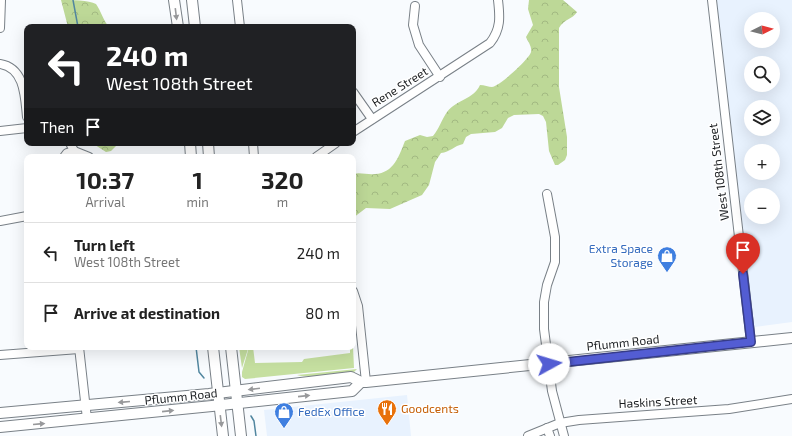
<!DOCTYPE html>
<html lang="en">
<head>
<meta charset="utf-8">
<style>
	:root { --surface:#fff; --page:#f6f6f6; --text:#222; --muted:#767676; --line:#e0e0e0 }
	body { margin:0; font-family:"Exo 2",sans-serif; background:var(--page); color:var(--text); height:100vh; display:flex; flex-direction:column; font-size:15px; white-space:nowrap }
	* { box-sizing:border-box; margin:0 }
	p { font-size:13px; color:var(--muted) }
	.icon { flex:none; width:22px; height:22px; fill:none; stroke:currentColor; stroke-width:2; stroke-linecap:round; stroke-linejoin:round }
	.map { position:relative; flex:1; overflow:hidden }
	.drawer { position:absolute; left:24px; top:154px; width:332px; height:196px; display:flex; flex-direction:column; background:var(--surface); border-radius:8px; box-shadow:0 4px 16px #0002 }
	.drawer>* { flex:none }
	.top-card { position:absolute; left:24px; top:24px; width:332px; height:122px; border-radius:8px; box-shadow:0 4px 16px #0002; background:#202124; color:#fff; overflow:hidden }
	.needle { width:26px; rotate:84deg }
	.tools { position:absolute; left:744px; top:12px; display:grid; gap:8px }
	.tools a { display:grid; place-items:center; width:36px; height:36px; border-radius:50%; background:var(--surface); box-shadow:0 4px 16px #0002; font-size:20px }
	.pin { position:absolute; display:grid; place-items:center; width:34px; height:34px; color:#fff; margin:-41px -17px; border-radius:50% 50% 50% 0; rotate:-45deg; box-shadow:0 0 4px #0007 }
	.pin .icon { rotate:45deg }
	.me { position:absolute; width:44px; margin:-22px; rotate:84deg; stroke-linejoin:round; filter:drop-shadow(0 0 3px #0008) }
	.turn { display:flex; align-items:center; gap:14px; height:84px; padding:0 16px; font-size:18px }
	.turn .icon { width:52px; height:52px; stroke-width:2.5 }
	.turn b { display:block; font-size:28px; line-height:34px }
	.then { display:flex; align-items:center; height:38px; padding:0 16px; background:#0003; gap:8px; font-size:15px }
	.eta { display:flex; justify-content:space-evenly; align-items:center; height:68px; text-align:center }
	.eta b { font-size:24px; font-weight:700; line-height:28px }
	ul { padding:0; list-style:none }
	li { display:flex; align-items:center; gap:12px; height:60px; padding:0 16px; border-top:1px solid var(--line) }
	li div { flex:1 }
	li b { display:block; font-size:15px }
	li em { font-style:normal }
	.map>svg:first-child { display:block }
</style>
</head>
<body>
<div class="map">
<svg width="792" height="436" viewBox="0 0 792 436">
	<defs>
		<pattern id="forest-crowns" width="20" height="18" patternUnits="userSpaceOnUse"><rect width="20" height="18" fill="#bdd897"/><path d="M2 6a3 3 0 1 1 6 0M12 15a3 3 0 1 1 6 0" fill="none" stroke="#a2b982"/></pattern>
	</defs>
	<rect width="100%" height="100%" fill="#f8fbfe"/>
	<g fill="#e8f2fe" fill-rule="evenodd">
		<path d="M716,0h76v322l-37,5 -2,-5zM751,19h22v22h-22zM751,63h22v22h-22zM751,107h22v22h-22zM751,151h22v22h-22zM751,195h22v22h-22z"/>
		<polygon points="407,395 411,436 267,436 264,410"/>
	</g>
	<g fill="#c5dfa0">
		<polygon points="239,347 248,347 248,349 242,368"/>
		<polygon points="249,347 253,347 255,363 302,362 304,359 350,353 350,347 353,347 354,368 245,379 242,377 242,372"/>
		<path d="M357,369l-4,4c-10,-1 -47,6 -56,2z"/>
	</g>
	<g fill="url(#forest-crowns)">
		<path d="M61,0c10,0 28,0 35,4 5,7 7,16 13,23h-41z"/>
		<path d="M529,0h34l14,12c-4,7 -13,7 -18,16v59l8,50v18l-2,5 -7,5h-3l-6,-14 -3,-29 -3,-6 -4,-2 -25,1 -6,3 -6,10 -7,4 -24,2 -5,3 -3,7c-9,2 -13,8 -22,9l-6,9 -6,23 -7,10 -32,14 -24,-1 -13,10v-44c7,-2 15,1 22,0 19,-1 24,-18 30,-33l15,-6 7,2 6,-1c6,-7 9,-17 14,-24 10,-13 26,-12 33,-27 4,0 9,2 12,2 7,0 38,-29 39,-35 1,-6 -3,-10 -5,-15l7,-12 -5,-16z"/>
		<polygon points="92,143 119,143 111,151 106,152"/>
	</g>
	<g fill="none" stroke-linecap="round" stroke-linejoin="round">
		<g stroke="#51869f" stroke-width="1.5">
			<polyline points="73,0 78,27"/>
			<polyline points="114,143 115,144"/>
			<polyline points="196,347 199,372 204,378"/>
			<polyline points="251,416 254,421 256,436"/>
		</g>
		<g stroke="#798087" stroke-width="10">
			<g id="minor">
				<polyline points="237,0 240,27"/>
				<polyline points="712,0 751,342"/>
				<polyline points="415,6 413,25 419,45 440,77"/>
				<polyline points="0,28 1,0"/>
				<path d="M0,64c25,4 25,33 27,53"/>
				<polyline points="353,92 372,119"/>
				<polyline points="0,131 27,128"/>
				<path d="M353,132l137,-89c11,-14 10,-26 8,-43"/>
				<polyline points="70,143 74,151"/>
				<polyline points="253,143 254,157"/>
				<polyline points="74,151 89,157"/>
				<polyline points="64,157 67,153 74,151"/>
				<polyline points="316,157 336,143"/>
				<polyline points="547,194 555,237 555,262 547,285 544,302 544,329 552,391 564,436"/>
				<polyline points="0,221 27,216"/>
				<polyline points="353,291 358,306 366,382"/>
				<polyline points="79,347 87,419"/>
				<polyline points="0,355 79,349"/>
				<polyline points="547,428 550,436"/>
				<polyline points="528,436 560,423 579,420 729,409 792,399"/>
			</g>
		</g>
		<g stroke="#798087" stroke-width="12">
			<g id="major">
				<polyline points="174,0 178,27"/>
				<polyline points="192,0 195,27"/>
				<polyline points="190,143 191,157"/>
				<polyline points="208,143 209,157"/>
				<polyline points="213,347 223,436"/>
				<polyline points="231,347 241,436"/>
				<polyline points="0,413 209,394 351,377 361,382 366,382 792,338"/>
				<polyline points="0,427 212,406 352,391 361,382"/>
			</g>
		</g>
		<use href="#minor" stroke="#fff" stroke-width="8"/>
		<use href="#major" stroke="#fff" stroke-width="10"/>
	</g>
	<defs><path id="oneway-solid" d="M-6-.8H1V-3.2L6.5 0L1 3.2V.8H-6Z"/></defs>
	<g fill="#98999b">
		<use href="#oneway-solid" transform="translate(176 14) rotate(83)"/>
		<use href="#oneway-solid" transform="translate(254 389) rotate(173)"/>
		<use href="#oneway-solid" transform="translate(304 396) rotate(-6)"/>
		<use href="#oneway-solid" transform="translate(124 402) rotate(175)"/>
		<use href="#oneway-solid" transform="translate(168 411) rotate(-6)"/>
		<use href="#oneway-solid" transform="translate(221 421) rotate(83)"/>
		<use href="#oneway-solid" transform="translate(39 424) rotate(-5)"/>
	</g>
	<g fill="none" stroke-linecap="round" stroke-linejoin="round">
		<g stroke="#363c89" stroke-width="10">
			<polyline id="route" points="549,364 751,342 743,274"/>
		</g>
		<use href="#route" stroke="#535dd3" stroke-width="7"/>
	</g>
	<defs>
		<g id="shop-pin" transform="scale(1)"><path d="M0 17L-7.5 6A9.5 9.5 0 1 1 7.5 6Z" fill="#3f7fe0" stroke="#fff"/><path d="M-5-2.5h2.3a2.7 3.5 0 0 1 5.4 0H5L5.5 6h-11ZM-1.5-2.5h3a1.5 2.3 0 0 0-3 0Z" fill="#fff"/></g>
		<g id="restaurant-pin" transform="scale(1)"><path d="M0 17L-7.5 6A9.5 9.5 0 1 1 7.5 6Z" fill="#e8710a" stroke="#fff"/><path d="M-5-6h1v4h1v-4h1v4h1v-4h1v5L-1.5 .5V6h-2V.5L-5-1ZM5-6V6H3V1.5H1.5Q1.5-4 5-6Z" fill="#fff"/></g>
	</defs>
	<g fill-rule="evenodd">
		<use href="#shop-pin" x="667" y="256"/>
		<use href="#restaurant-pin" x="387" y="409"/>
		<use href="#shop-pin" x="284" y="412"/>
	</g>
	<g text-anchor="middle" stroke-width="3" stroke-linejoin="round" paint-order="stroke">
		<g font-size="12" fill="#1a1d20" stroke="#fff">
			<text transform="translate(400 87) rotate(-32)" y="4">Rene Street</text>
			<text transform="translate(719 172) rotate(-97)" y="4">West 108th Street</text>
			<text transform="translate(623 343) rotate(-6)" y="4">Pflumm Road</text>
			<text transform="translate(181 397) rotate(-6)" y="4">Pflumm Road</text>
			<text transform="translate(658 402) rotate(-3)" y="4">Haskins Street</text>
		</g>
		<g font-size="12" fill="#366cbe" stroke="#fff" text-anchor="end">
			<text x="653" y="253">Extra Space<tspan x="653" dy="14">Storage</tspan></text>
			<text x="298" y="416" text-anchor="start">FedEx Office</text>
		</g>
		<g font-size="12" fill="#c56008" stroke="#fff" text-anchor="start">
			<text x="401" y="413">Goodcents</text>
		</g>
	</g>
</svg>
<div class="tools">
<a><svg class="needle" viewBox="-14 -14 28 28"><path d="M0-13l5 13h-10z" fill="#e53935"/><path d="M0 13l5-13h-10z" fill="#767676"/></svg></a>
<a><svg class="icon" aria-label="search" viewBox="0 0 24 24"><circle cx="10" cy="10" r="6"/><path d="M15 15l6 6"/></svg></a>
<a><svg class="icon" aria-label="layers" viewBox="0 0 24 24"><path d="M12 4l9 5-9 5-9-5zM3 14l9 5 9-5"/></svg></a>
<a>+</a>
<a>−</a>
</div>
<div class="pin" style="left:743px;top:274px;background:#d93025"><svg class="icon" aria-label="arrive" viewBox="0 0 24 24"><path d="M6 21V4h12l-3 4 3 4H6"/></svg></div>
<svg class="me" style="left:549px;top:364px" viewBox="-20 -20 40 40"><circle r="19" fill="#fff"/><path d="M0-13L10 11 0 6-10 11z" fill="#535dd3"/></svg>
<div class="top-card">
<div class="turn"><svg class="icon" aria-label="left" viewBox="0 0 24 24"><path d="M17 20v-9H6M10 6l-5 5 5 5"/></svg><div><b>240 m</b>West 108th Street</div></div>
<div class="then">Then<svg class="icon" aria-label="arrive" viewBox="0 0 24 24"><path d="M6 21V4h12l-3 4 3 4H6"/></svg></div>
</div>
<section class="drawer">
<div class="eta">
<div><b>10:37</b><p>Arrival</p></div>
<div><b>1</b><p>min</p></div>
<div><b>320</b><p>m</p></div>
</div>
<ul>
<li><svg class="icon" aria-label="left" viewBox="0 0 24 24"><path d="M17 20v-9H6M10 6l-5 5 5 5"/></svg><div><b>Turn left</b><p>West 108th Street</p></div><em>240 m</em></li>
<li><svg class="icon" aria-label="arrive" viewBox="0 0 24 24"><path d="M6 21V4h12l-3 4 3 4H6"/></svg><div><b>Arrive at destination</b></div><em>80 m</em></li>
</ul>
</section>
</div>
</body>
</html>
